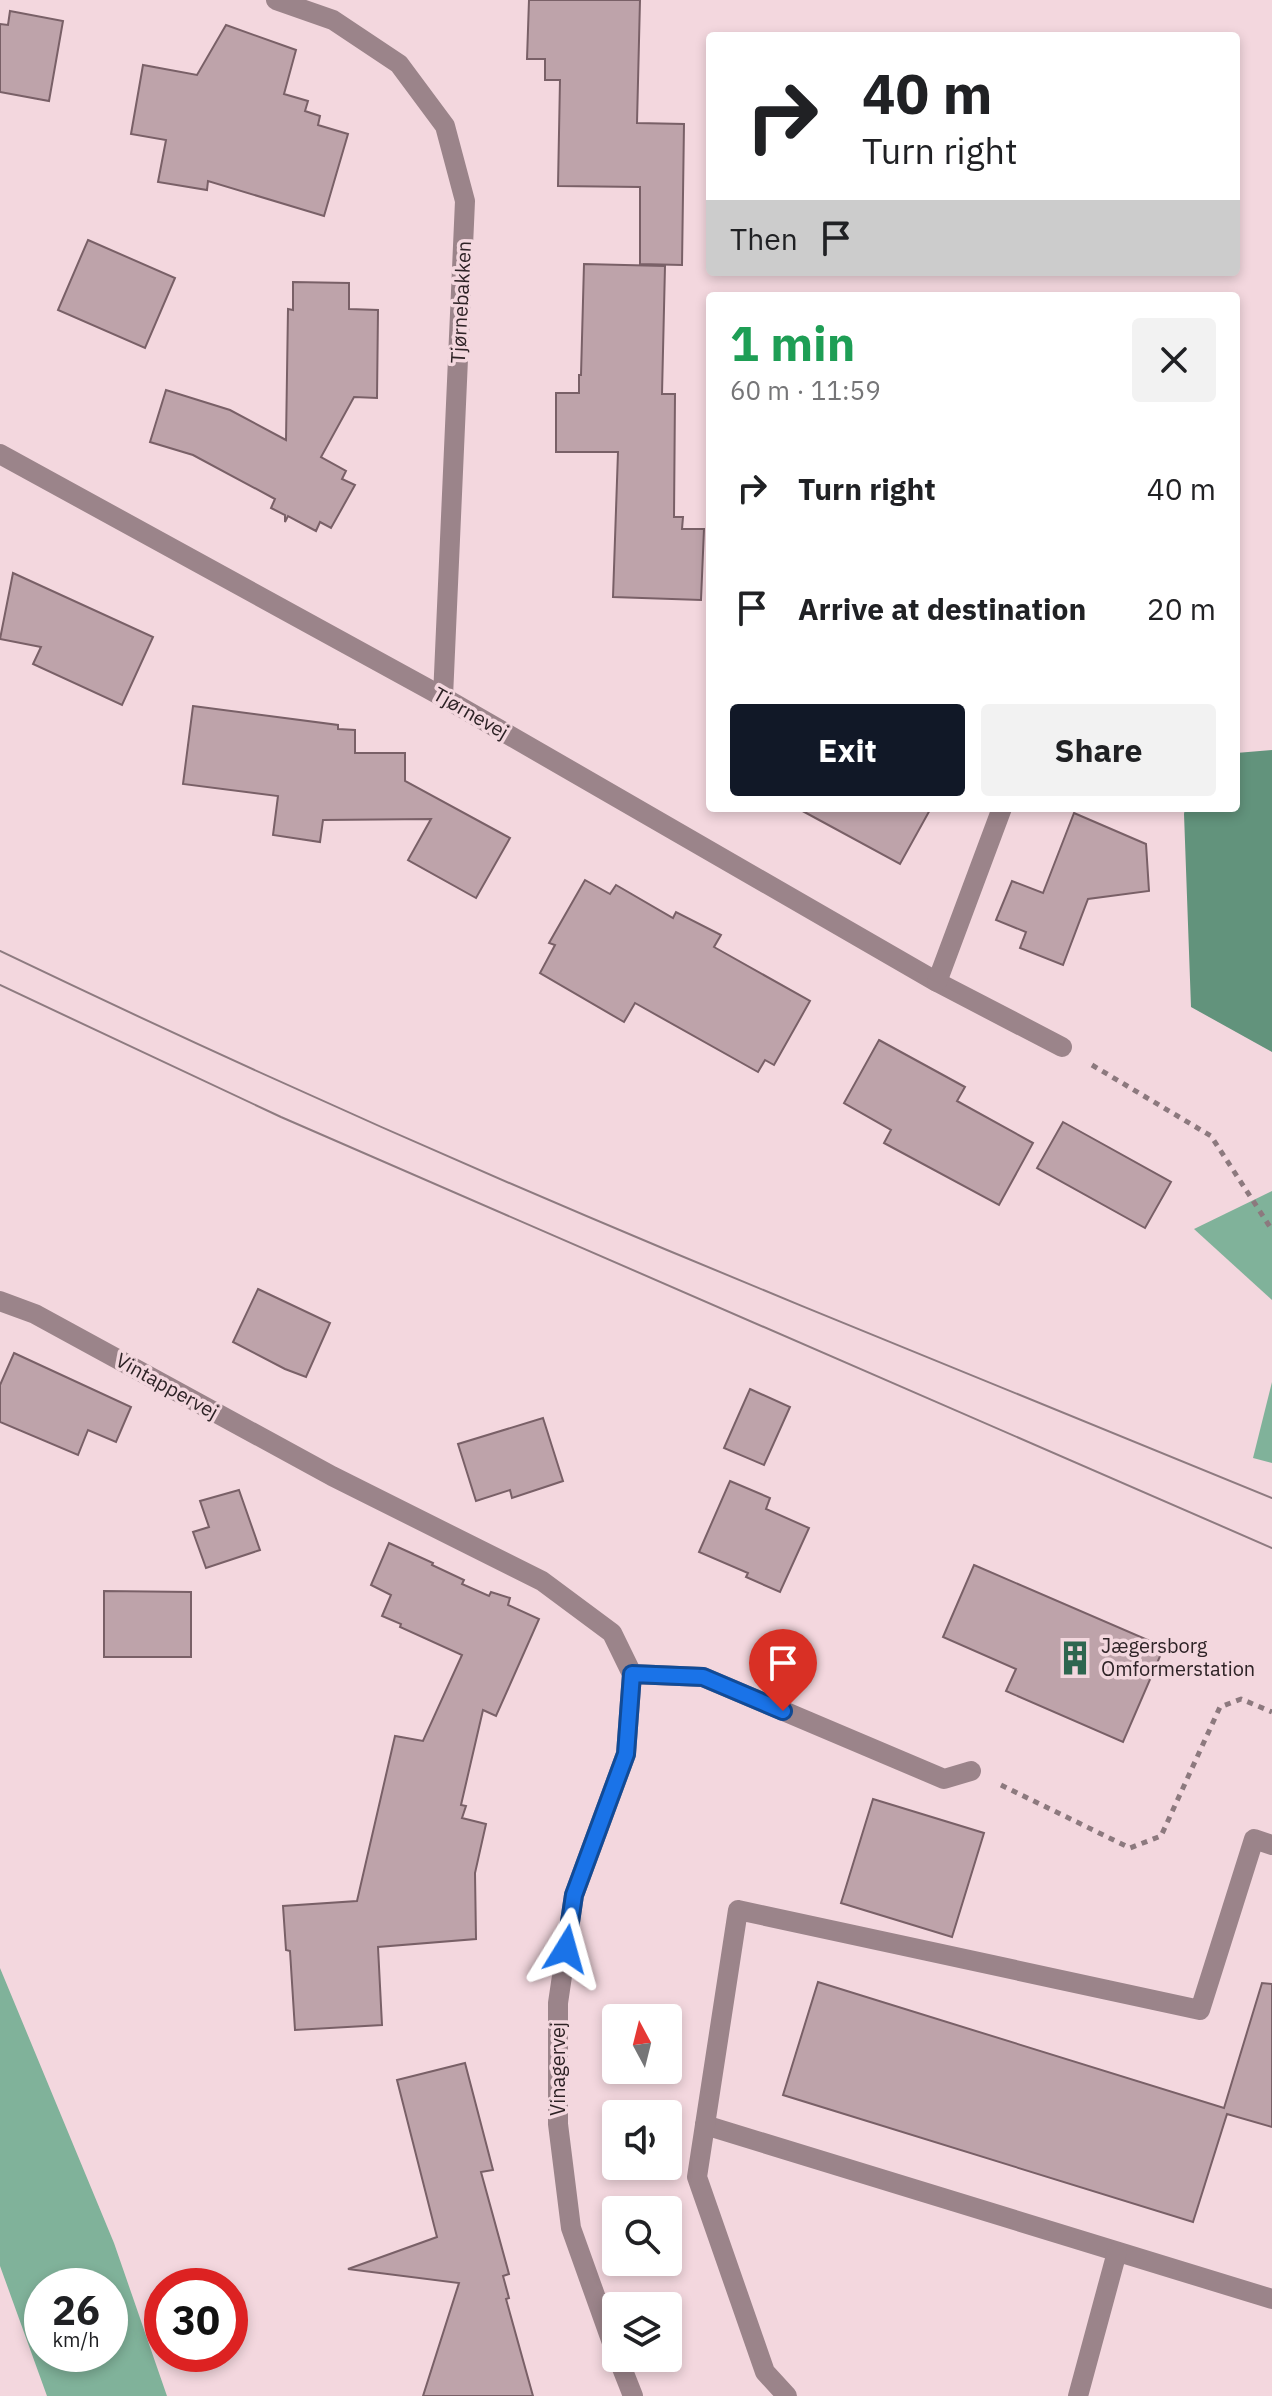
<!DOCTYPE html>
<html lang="en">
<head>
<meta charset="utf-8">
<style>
	:root { --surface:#fff; --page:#f2f2f2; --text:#202124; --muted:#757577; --accent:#111827 }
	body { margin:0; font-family:"IBM Plex Sans",sans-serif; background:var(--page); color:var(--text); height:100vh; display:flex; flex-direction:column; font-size:30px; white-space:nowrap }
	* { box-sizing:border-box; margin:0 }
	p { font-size:26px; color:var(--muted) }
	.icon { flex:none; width:44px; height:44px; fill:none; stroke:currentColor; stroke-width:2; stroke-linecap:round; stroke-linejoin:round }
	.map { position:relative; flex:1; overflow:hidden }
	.drawer { position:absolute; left:706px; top:292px; width:534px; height:520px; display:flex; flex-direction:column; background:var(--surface); border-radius:8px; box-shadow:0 4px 12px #0003 }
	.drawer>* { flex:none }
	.hud { position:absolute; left:706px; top:32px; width:534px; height:244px; border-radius:8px; box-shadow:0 4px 12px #0003; background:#fff; color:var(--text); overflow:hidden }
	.needle { width:52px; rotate:353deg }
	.tools { position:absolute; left:602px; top:2004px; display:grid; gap:16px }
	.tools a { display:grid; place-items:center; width:80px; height:80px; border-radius:8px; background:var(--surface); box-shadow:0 4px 12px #0003; font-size:40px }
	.speed { position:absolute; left:24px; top:2268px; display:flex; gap:16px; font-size:40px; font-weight:700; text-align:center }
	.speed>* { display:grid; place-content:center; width:104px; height:104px; border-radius:50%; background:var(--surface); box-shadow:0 4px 12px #0003; line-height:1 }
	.speed small { font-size:20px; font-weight:400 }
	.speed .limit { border:12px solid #d22; background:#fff; color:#111 }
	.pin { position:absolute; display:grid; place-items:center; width:68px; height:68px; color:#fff; margin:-82px -34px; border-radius:50% 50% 50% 0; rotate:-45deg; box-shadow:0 0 8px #0007 }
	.pin .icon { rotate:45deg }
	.me { position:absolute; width:88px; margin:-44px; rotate:8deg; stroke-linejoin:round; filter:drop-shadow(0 0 6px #0008) }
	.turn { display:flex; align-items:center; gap:28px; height:168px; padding:0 24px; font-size:36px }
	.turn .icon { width:104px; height:104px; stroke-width:2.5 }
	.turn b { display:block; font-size:56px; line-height:68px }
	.then { display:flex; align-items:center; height:76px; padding:0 24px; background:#0003; gap:16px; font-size:30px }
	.round { display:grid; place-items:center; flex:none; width:84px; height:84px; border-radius:8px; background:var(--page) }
	.overview { display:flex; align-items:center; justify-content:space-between; height:136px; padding:0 24px }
	h1 { font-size:48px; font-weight:700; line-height:60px; color:#1e9e55 }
	.cta { display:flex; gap:16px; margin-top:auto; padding:16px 24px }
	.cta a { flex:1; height:92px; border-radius:8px; background:var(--accent); color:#fff; font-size:32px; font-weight:700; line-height:92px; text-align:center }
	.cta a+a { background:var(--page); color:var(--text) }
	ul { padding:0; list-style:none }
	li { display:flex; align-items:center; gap:24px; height:120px; padding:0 24px }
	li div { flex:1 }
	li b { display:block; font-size:30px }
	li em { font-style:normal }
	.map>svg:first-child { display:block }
</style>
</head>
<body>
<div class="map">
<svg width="1272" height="2396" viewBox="0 0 1272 2396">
	<rect width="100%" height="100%" fill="#f3d7de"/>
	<g fill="#80b29a" fill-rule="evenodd">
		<polygon points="1272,1191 1272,1300 1194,1229"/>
		<polygon points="1272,1382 1272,1463 1253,1458"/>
		<path d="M0,1968l114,275 53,153h-120l-47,-130zM42,2286h68v68h-68z"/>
	</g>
	<polygon fill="#62937c" points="1272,750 1272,1052 1191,1007 1184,814 1185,808 1236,808 1236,753"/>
	<g fill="#bea3aa" stroke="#796067" stroke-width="2">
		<polygon points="529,0 640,0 637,123 684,124 682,265 640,264 640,187 558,186 560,80 545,80 545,59 527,59"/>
		<polygon points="10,11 63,21 49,101 0,92 0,24 8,25"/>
		<polygon points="226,25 296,50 284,94 308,101 305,111 320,116 318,125 348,134 324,216 208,181 207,190 158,182 166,140 131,134 143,65 197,75"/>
		<polygon points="88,240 175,278 145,348 58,310"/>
		<polygon points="584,264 665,266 662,394 675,394 674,517 683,517 682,529 704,529 701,600 613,597 618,452 556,452 556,393 579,393 579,375 581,375"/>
		<polygon points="293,282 349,283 349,309 378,310 377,398 354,397 321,457 346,471 342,479 355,485 331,528 320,522 316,531 288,516 285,522 285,515 271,508 275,499 193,455 150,442 166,390 230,410 286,440 288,309 293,310"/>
		<polygon points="13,573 153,637 122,705 33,664 41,647 0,639"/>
		<polygon points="193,706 338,725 338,729 355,730 355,753 405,753 405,781 510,838 476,898 408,860 431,819 323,820 320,842 273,835 278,796 183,784"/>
		<polygon points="797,808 931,808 900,864"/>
		<polygon points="1074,813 1146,844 1149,891 1088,899 1063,965 1020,948 1026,932 996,920 1012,881 1043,893"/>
		<polygon points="585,880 610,894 616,885 673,918 676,912 721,935 714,947 810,1001 774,1065 765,1060 758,1072 635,1003 624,1022 540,973 555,945 549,943"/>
		<polygon points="879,1040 965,1087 957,1101 1033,1143 999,1205 884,1143 891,1130 844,1103"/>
		<polygon points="1063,1122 1171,1182 1145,1228 1037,1168"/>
		<polygon points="258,1289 330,1323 306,1377 285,1369 233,1342"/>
		<polygon points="14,1353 131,1407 116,1442 88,1430 78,1455 0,1422 0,1385"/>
		<polygon points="750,1389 790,1407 764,1465 724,1448"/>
		<polygon points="543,1418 563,1481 512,1498 510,1490 476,1501 458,1444"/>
		<polygon points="730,1481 770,1498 766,1509 809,1528 780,1592 746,1577 748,1573 699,1552"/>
		<polygon points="239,1490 260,1550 206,1568 193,1532 209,1527 200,1501"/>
		<polygon points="389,1543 433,1563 432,1565 464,1580 462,1584 489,1596 491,1592 510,1598 508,1605 539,1619 496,1716 483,1710 461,1805 466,1806 462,1818 486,1824 475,1873 476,1939 378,1947 382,2025 295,2030 290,1951 286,1950 283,1906 357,1901 395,1736 423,1741 462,1655 400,1627 401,1624 382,1616 391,1595 371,1585"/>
		<polygon points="974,1565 1164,1647 1123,1742 1006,1691 1016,1669 943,1637"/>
		<polygon points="104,1591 191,1592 191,1657 104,1657"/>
		<polygon points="873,1799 984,1833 952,1937 841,1903"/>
		<polygon points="818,1982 1224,2108 1262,1983 1272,1984 1272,2127 1227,2114 1193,2222 783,2095"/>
		<polygon points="465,2063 493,2170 481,2172 509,2274 503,2276 509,2298 506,2299 533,2396 423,2396 459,2283 348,2269 437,2237 397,2080"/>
	</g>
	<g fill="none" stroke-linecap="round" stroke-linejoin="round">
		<g stroke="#8c797e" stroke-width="5" stroke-dasharray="6 6" stroke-linecap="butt">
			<polyline points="1092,1065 1211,1136 1272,1230"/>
			<polyline points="1001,1785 1130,1848 1161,1836 1220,1707 1241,1699 1272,1712"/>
		</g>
		<g stroke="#9b848a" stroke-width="20">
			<polyline points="276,0 333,20 399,64 445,126 465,201 443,697"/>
			<polyline points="0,454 443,697 937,982 1062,1047"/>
			<polyline points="937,982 1002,808"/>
			<polyline points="0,1301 35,1314 332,1476 542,1581 612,1633 632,1674 626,1754 574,1895 558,2003 558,2124 571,2228 616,2354"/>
			<polyline points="632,1674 703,1677 944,1779 971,1771"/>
			<polyline points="705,2125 1272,2299"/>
			<polyline points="618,2358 633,2396"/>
			<polyline points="787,2396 765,2372 697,2177 738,1910 1200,2010 1254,1839 1272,1845"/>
			<polyline points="1078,2396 1117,2252"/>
		</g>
		<g stroke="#8e7b80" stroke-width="2">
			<path d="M0,951c219,105 442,205 667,299 201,84 403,165 605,248"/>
			<polyline points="0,985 281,1117 1272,1548"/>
		</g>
	</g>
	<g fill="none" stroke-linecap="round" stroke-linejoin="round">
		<g stroke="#114b97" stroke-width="20">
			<polyline id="route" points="566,1949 574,1895 626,1754 632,1674 703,1677 783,1711"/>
		</g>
		<use href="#route" stroke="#1a73e8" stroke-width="14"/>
	</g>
	<defs>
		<g id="building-bare" transform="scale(2.76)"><path d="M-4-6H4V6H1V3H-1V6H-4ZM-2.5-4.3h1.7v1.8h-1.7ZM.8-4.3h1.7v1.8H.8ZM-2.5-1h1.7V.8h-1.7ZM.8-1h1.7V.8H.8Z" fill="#2e664f" stroke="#f3d7de" stroke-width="2.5" paint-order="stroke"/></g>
	</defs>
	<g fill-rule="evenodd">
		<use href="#building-bare" x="1075" y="1658"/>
	</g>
	<g text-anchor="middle" stroke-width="7" stroke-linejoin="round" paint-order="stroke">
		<g font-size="20" fill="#2e2326" stroke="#f3d7de">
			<text transform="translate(461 302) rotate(-87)" y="7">Tjørnebakken</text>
			<text transform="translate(471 713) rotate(30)" y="7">Tjørnevej</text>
			<text transform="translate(167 1386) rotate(29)" y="7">Vintappervej</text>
			<text transform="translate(558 2069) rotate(-90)" y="7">Vinagervej</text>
		</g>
		<g font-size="20" fill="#2e2326" stroke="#f3d7de" text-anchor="start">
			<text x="1101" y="1653">Jægersborg<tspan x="1101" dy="23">Omformerstation</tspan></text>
		</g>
	</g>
</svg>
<div class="tools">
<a><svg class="needle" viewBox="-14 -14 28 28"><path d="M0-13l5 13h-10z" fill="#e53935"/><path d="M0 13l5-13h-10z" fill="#757577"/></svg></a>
<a><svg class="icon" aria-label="sound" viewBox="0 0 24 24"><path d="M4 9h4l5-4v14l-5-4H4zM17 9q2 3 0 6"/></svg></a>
<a><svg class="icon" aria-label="search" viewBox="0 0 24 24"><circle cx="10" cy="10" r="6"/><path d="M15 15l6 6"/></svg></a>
<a><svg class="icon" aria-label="layers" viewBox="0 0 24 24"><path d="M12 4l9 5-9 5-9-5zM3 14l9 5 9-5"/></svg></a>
</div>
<div class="speed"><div>26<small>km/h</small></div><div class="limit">30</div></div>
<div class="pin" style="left:783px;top:1711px;background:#d93025"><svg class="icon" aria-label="arrive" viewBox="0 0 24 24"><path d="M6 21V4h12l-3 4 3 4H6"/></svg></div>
<svg class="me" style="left:566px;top:1949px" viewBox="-20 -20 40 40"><path d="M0-17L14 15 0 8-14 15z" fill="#1a73e8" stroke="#fff" stroke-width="4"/></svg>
<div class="hud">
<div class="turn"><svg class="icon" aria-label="right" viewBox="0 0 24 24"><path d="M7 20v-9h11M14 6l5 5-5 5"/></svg><div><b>40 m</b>Turn right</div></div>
<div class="then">Then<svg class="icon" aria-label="arrive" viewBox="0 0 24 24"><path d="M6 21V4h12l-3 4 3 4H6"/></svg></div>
</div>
<section class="drawer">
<div class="overview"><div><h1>1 min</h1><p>60 m · 11:59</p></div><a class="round"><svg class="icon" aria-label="close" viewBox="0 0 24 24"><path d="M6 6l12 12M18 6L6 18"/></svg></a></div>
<ul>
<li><svg class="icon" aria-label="right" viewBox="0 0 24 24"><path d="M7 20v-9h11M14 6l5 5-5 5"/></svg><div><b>Turn right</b></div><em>40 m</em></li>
<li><svg class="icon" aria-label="arrive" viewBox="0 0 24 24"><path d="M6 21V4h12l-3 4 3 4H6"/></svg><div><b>Arrive at destination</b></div><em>20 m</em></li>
</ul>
<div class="cta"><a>Exit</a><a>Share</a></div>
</section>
</div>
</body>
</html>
